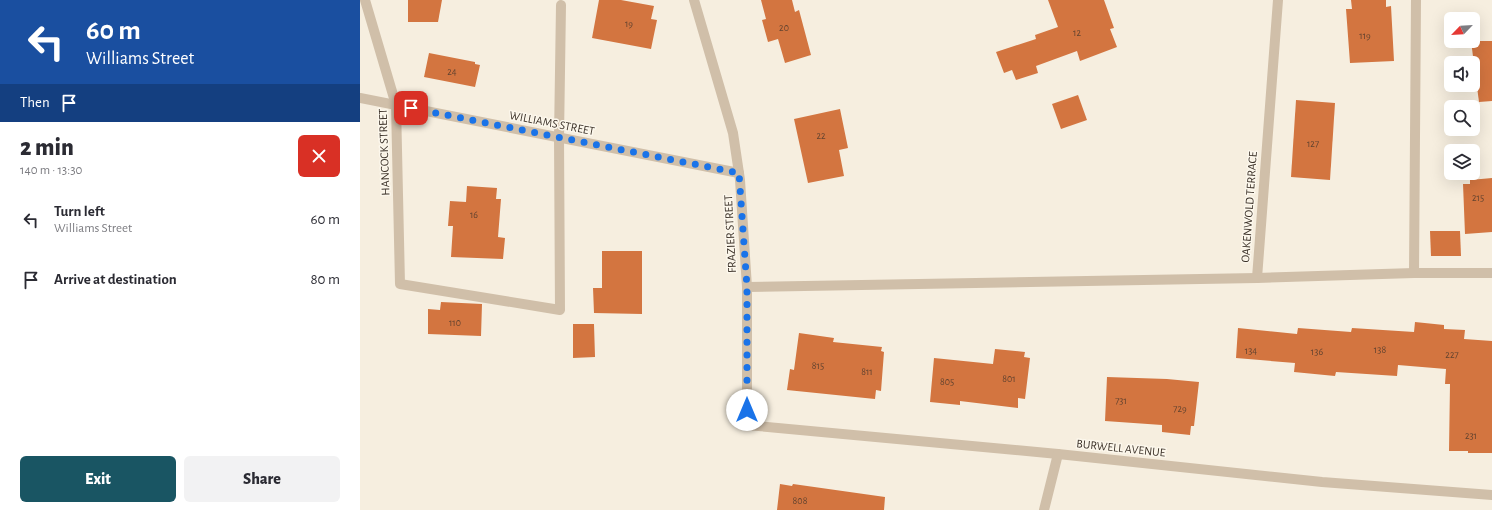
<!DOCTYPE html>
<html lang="en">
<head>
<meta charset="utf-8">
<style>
	:root { --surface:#fff; --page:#f2f2f3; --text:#2b2b33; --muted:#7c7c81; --accent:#195563 }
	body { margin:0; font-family:"Alegreya Sans",sans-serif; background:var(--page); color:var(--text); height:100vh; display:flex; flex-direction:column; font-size:15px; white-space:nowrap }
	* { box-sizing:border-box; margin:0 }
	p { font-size:13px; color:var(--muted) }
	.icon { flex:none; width:22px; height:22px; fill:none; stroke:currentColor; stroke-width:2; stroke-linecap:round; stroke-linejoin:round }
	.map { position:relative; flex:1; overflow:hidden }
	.drawer { display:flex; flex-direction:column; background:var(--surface); width:360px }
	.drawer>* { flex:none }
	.guide { background:#1a4fa0; color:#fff; overflow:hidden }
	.needle { width:26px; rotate:245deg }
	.tools { position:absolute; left:1084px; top:12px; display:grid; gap:8px }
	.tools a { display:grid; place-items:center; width:36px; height:36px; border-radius:6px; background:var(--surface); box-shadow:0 4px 16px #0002; font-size:20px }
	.pin { position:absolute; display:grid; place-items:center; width:34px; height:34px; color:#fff; margin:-17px; border-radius:8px; box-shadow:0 2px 6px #0006 }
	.me { position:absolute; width:44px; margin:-22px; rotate:0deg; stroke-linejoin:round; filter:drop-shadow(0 0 3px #0008) }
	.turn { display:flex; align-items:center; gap:14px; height:84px; padding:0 20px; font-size:18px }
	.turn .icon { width:52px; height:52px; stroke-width:2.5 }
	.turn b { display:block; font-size:28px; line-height:34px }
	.then { display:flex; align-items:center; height:38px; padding:0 20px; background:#0003; gap:8px; font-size:15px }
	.round { display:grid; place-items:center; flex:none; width:42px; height:42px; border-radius:6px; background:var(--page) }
	.head { display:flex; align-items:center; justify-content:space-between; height:68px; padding:0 20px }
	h1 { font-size:24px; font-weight:800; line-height:30px }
	.cta { display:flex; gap:8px; margin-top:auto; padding:8px 20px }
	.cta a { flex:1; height:46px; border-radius:6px; background:var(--accent); color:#fff; font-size:16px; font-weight:800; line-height:46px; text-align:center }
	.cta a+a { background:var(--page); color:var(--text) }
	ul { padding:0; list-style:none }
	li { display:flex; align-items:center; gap:12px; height:60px; padding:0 20px }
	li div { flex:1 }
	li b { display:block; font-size:15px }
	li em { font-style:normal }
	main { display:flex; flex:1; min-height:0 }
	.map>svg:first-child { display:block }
</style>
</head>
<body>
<main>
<section class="drawer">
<div class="guide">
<div class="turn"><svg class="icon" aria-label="left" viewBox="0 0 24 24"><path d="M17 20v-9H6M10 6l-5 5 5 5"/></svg><div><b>60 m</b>Williams Street</div></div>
<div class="then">Then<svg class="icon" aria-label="arrive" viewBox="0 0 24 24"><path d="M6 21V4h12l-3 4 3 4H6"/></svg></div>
</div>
<div class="head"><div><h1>2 min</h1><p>140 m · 13:30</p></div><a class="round" style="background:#d93025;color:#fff"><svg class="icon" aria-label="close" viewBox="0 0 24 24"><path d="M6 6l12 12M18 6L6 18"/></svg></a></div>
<ul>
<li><svg class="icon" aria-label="left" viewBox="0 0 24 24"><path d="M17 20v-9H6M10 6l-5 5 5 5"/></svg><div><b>Turn left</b><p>Williams Street</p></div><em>60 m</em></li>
<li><svg class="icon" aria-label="arrive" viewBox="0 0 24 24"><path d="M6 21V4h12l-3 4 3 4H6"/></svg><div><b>Arrive at destination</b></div><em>80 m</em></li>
</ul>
<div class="cta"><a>Exit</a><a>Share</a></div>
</section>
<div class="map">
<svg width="1132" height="510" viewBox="0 0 1132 510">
	<rect width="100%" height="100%" fill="#f6eedf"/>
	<g fill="#d37540">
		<polygon points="48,0 82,0 78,22 48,22"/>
		<polygon points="239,0 261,0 294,6 291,19 297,20 291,49 232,38"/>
		<polygon points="401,0 432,0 435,12 439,10 451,55 425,63 418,39 408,42 402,20 406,19"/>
		<polygon points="688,0 744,0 754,28 750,29 757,47 720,61 717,51 676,66 678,73 656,80 652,70 644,73 636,52 676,39 675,35 698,27"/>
		<polygon points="991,0 1026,0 1026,7 1031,6 1034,61 990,63 986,9 992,9"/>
		<polygon points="1111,41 1132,41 1132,101 1119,102"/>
		<polygon points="69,53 115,62 115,64 120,65 115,87 64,77"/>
		<polygon points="718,95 727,120 701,129 692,104"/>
		<polygon points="936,100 975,103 970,180 931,177"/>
		<polygon points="480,109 488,148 479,150 484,176 448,183 434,119"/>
		<polygon points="1132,178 1132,232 1105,234 1103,184 1110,184 1110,180"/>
		<polygon points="107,186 137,188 136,199 141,199 138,237 145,238 143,259 91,257 93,226 88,226 90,201 106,202"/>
		<polygon points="1070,231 1100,231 1101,256 1071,256"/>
		<polygon points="242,251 282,251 282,314 234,313 233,288 242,288"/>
		<polygon points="81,302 122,304 121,336 68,334 68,309 80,310"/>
		<polygon points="1055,322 1084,325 1084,329 1105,330 1104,339 1132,341 1132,453 1108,453 1108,451 1089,451 1090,384 1085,384 1086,369 1038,365 1037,376 976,372 975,376 934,372 935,363 876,358 878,328 937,334 938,328 991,332 992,328 1054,332"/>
		<polygon points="213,324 234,324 235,357 213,358"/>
		<polygon points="439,333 474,338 473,342 522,347 521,351 524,352 521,391 516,390 515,399 427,390 430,369 434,370"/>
		<polygon points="635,349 665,352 664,357 670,358 665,399 658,398 658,408 600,401 600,405 570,402 574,358 633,364"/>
		<polygon points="747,377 807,379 839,382 834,426 831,426 830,435 802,432 802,425 745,421"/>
		<polygon points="420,484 432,486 433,484 525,497 524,510 417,510"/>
	</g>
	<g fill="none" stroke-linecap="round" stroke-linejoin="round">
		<g stroke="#d0bfa9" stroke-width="10">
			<polyline points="5,0 36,105 40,284 200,310 199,137 201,5"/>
			<polyline points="334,0 373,133 380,180 387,287 387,425 698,454 962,482 1132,495"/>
			<polyline points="0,98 379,173"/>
			<polyline points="1054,273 1056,0"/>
			<polyline points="897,278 918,0"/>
			<polyline points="387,287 897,278 1054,273 1132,273"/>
			<polyline points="684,510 698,454"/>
		</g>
	</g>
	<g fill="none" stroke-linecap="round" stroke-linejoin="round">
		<polyline stroke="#1a73e8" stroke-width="7" stroke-dasharray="0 12.6" points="51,108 379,173 387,287 387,410"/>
	</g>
	<g text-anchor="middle" stroke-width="3" stroke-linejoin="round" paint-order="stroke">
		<g font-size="10" fill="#62432f">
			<text x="269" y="27">19</text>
			<text x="424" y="31">20</text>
			<text x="717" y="36">12</text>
			<text x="1005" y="39">119</text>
			<text x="92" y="75">24</text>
			<text x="461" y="139">22</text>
			<text x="953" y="147">127</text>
			<text x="1118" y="201">215</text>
			<text x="114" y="218">16</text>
			<text x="95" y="326">110</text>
			<text x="1020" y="353">138</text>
			<text x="891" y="354">134</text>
			<text x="957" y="355">136</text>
			<text x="1092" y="358">227</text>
			<text x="458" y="369">815</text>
			<text x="507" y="375">811</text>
			<text x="649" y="382">801</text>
			<text x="587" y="385">805</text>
			<text x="761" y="404">731</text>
			<text x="820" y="412">729</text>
			<text x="1111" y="439">231</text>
			<text x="440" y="504">808</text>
		</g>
		<g font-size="12" fill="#3c3229" stroke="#fcf7ec">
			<text transform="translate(192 123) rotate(11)" y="4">WILLIAMS STREET</text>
			<text transform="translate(24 152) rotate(-92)" y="4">HANCOCK STREET</text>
			<text transform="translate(889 207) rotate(-86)" y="4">OAKENWOLD TERRACE</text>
			<text transform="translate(370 234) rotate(-93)" y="4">FRAZIER STREET</text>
			<text transform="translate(761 448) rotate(6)" y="4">BURWELL AVENUE</text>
		</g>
	</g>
</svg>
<div class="tools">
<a><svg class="needle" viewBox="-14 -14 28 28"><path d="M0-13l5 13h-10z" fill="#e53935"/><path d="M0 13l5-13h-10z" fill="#7c7c81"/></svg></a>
<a><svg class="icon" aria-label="sound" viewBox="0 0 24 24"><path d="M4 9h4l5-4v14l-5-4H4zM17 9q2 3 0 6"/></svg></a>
<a><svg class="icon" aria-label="search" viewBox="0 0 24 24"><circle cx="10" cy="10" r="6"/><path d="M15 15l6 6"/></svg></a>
<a><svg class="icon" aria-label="layers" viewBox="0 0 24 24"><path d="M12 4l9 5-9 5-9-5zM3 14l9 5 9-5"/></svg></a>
</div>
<div class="pin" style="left:51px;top:108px;background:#d93025"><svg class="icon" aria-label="arrive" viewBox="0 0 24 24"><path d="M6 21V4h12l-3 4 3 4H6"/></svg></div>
<svg class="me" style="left:387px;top:410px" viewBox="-20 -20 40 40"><circle r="19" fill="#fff"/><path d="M0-13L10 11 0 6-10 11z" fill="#1a73e8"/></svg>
</div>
</main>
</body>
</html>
